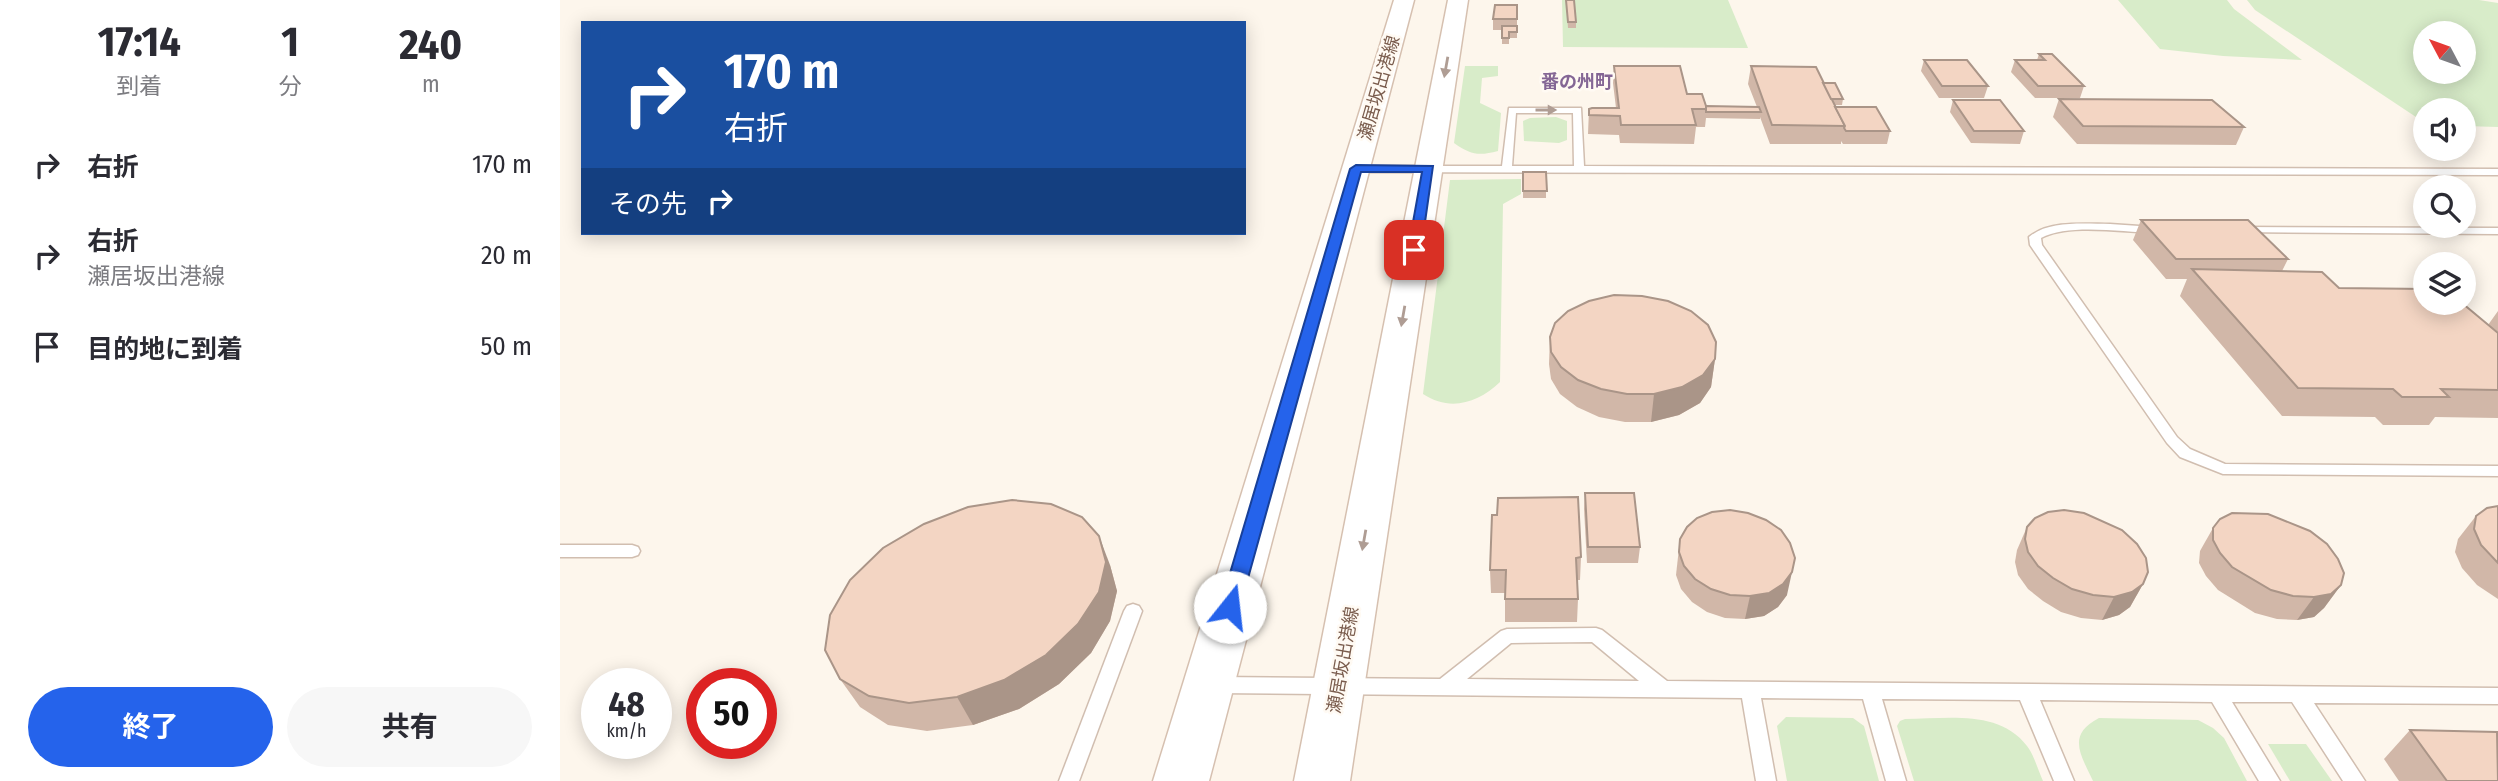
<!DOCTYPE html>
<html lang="ja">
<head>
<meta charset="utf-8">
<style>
	:root { --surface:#fff; --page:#f7f7f7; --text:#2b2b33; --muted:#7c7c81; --accent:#2563eb }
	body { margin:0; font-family:"Fira Sans Condensed","Noto Sans JP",sans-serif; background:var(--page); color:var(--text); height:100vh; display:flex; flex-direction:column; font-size:26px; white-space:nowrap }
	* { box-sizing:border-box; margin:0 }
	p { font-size:23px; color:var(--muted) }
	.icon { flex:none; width:38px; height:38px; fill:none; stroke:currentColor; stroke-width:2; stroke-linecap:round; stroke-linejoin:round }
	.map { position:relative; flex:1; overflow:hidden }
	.panel { display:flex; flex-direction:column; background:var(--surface); width:560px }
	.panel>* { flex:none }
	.guide { position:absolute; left:21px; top:21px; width:665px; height:214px; border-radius:0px; box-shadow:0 4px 18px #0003; background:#1a4fa0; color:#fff; overflow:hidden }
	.needle { width:46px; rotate:311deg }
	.buttons { position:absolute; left:1853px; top:21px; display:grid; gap:14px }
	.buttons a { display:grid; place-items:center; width:63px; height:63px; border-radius:50%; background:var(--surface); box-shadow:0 4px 18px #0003; font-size:35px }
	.speed { position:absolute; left:21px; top:668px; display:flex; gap:14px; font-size:35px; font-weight:700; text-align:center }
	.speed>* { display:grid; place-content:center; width:91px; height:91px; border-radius:50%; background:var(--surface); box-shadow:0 4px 18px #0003; line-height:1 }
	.speed small { font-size:18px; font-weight:400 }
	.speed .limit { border:10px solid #d22; background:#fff; color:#111 }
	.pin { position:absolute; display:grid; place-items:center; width:60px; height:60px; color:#fff; margin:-30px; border-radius:14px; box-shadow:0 4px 10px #0006 }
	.me { position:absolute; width:77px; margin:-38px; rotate:16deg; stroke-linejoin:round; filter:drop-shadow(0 0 5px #0008) }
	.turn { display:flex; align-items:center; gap:24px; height:147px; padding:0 28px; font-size:32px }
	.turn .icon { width:91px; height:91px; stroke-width:2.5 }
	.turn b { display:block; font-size:49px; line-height:60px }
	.then { display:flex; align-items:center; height:66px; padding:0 28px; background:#0003; gap:14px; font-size:26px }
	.eta { display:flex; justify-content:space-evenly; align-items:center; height:119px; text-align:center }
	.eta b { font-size:42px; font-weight:700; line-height:49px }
	.action { display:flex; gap:14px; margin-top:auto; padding:14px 28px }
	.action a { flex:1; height:80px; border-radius:42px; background:var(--accent); color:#fff; font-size:28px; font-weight:700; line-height:80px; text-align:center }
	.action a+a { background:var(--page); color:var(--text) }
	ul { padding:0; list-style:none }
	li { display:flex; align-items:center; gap:21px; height:91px; padding:0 28px }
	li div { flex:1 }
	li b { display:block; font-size:26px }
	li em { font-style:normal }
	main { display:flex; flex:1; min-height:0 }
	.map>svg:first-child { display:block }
</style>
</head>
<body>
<main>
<section class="panel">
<div class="eta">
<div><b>17:14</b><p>到着</p></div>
<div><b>1</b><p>分</p></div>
<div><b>240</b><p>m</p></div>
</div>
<ul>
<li><svg class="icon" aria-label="right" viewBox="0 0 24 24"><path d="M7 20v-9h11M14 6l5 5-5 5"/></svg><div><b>右折</b></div><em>170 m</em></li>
<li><svg class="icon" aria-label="right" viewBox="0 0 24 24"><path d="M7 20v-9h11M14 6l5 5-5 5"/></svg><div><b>右折</b><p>瀬居坂出港線</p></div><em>20 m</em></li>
<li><svg class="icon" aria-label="arrive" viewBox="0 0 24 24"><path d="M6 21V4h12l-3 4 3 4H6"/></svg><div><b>目的地に到着</b></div><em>50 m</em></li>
</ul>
<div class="action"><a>終了</a><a>共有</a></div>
</section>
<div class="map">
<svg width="1938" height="781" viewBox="0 0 1938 781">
	<rect width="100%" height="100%" fill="#fdf6ec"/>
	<g fill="#d8ecc9" fill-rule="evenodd">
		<polygon points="1002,0 1168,0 1188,48 1003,47"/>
		<polygon points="1558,0 1667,0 1674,9 1742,60 1663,56 1600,49"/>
		<path d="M1687,0h232l19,3v124l-34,-1v-16h-38l-1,13 -170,-113zM1866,33h38v39h-38z"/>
		<path d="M905,66h33v10l-16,2 -2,25 21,10 -3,38c-19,5 -27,4 -44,-8z"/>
		<polygon points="996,117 1007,121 1007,140 999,143 964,141 963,121 970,118"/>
		<path d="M961,179v15l-18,10 -3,178c-22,21 -50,30 -77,12l27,-214z"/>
		<polygon points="1226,717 1293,718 1304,726 1319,781 1227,781 1217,726"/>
		<path d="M1539,718l99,2 15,8 11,10 23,43h-154c-12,-26 -27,-46 6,-63z"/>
		<path d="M1345,719c41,0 94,-10 122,27 7,9 11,24 16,35h-129l-17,-55 3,-5z"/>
		<polygon points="1708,744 1746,744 1772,781 1730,781"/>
	</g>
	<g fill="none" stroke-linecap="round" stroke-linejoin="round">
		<g stroke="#d1beb0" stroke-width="3">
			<g id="service">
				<path d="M949,108h72l3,58 914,3v6l-1142,-3 -5,-3 5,-3h146zM956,113h57l1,53h-62z"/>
				<path d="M1550,224l44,3 6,3 -6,3c-31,-1 -86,-10 -113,5l1,7 135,192 13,12 35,15 273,2v10l-275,-2 -43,-17 -13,-14 -137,-198 -1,-8c20,-17 56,-13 81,-13z"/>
				<polygon points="1681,227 1938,228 1938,234 1677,232 1677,228"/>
				<polygon points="0,545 72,545 78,547 80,551 78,555 72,557 0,557"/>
				<polygon points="573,604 579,606 582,611 519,781 499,781 564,611 567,606"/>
				<path d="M1036,628l6,2 65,51 831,7v16l-184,-1 51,78h-22l-51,-79h-60l48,79h-21l-47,-79 -172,-2 34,81h-20l-34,-81 -138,-1 24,82h-20l-23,-82 -102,-1 15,83h-20l-14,-83 -527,-5 -7,-2 -2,-6 2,-6 7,-2 225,2 61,-48 6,-2zM1032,642l47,39 -172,-2 44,-36z"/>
			</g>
		</g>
		<g stroke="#d6c0b0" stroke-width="3">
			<g id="secondary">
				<polygon points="834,0 854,0 649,781 593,781"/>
				<polygon points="888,0 908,0 790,781 734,781"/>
			</g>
		</g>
		<use href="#service" fill="#fff" fill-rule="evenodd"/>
		<use href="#secondary" fill="#fff" fill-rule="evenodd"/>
	</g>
	<g fill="#d1b7a8">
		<polygon points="1006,0 1016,22 1016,28 1008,28"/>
		<polygon points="957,5 957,38 949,38 949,44 942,44 942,30 933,30 933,19"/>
		<polygon points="1479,54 1524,86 1520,98 1475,98 1451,72 1455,60 1477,60"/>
		<polygon points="1364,60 1428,86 1424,98 1379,98 1361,71"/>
		<polygon points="1054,66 1127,94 1146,106 1197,107 1188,84 1191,66 1263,83 1283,99 1282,105 1275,105 1275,107 1330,131 1327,144 1283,144 1281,141 1281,144 1210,144 1200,117 1200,119 1146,118 1145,127 1136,127 1134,144 1060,143 1059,135 1028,134 1029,109 1056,108 1053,83"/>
		<polygon points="1499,99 1684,127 1676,145 1517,144 1493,117"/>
		<polygon points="1393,100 1464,131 1460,144 1411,143 1390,112"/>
		<rect x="963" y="172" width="23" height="26"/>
		<polygon points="1581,220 1728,259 1722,271 1779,288 1928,325 1938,311 1938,418 1875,417 1869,425 1823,425 1815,417 1722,416 1620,296 1627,279 1606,279 1573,240"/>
		<polygon points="990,337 1155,359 1151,387 1140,403 1119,415 1091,422 1065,422 1039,417 1017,407 1000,394 991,379 989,364"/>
		<polygon points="1025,493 1080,547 1078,563 1027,563 1024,509"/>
		<polygon points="1938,506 1938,599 1917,585 1902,568 1895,552 1898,539 1916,516"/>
		<polygon points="937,515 1021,557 1020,580 1017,580 1018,599 1017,622 945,622 945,593 931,593 930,570"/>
		<polygon points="1467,527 1583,584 1570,607 1559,615 1542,620 1521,618 1501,612 1483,601 1468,589 1458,575 1455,562 1457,550"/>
		<polygon points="1653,528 1781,585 1764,608 1754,617 1737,620 1717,619 1695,613 1658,590 1646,576 1639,563 1640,551"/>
		<polygon points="1120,539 1227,595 1218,607 1204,616 1185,619 1165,618 1147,612 1132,602 1121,589 1116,575"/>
		<polygon points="550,565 557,591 550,621 531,653 499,684 459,709 413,725 367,731 328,725 300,707 280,679"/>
		<polygon points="1850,730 1938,781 1839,781 1824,759"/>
	</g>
	<g fill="#aa9588">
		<polygon points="1155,359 1151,387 1140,403 1119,415 1091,422 1094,394"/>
		<polygon points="539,536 550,565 557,591 550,621 531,653 499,684 459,709 413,725 397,697"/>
		<polygon points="1232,572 1227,595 1218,607 1204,616 1185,619 1190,596"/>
		<polygon points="1583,584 1570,607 1559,615 1542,620 1554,597"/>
		<polygon points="1781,585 1764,608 1754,617 1737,620 1754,597"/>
	</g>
	<g fill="#f3d5c3" stroke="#aa9588" stroke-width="2">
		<polygon points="1006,0 1014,0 1016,22 1008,22"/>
		<polygon points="935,5 957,5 957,19 933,19"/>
		<polygon points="942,26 957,26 957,32 949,32 949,38 942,38"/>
		<polygon points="1479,54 1492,54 1524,86 1478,86 1455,60 1485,60"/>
		<polygon points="1364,60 1407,60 1428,86 1382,86"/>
		<polygon points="1054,66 1120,66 1127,94 1142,94 1147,109 1132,109 1136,125 1061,125 1060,116 1029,115 1029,109 1032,108 1059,108"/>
		<polygon points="1191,66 1256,67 1285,126 1212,125"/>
		<polygon points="1263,83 1275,83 1283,99 1271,99"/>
		<polygon points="1499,99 1652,100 1684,127 1523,126"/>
		<polygon points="1393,100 1440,100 1464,131 1414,131"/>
		<polygon points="1146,106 1199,107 1201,112 1146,112"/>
		<polygon points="1275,107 1316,107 1330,131 1286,131 1284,128 1285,126"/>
		<polygon points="963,172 986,172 987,191 963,191"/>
		<polygon points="1581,220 1688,220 1728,259 1616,259"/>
		<polygon points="1632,269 1762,272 1779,288 1866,289 1866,303 1902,303 1938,333 1938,390 1881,389 1889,397 1842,397 1833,389 1738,388"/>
		<polygon points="1054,295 1082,296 1108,301 1131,311 1148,325 1156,342 1155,359 1143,375 1122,387 1094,394 1067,394 1041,389 1018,380 1001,367 991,352 990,337 995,323 1008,311 1029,301"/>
		<polygon points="1025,493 1074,493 1080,547 1028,547"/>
		<polygon points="1018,497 1021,557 1016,558 1018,599 945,599 946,570 930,570 932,515 937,515 938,498"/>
		<polygon points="452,500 491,504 522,517 539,536 546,562 539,592 518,624 486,655 444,680 397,697 349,703 309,696 280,679 265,650 270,615 290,580 323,548 364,524 408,507"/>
		<polygon points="1938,506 1938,563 1921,545 1914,529 1916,516 1927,508"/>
		<polygon points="1170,510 1188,513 1206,520 1221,530 1230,543 1235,558 1232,572 1223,584 1209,593 1190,596 1170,595 1151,589 1135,579 1124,566 1119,552 1120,539 1127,527 1137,518 1152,512"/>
		<polygon points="1504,510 1524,513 1562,530 1577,544 1586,558 1588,572 1583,584 1572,592 1554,597 1533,595 1512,589 1493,578 1478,566 1468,552 1465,539 1467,527 1475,518 1488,512"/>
		<polygon points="1672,513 1708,514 1750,531 1767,544 1778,559 1784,573 1781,585 1771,594 1754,597 1733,596 1711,590 1672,567 1660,553 1653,540 1653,528 1660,519"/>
		<polygon points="1850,730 1937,732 1938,781 1887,781"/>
	</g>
	<defs><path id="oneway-solid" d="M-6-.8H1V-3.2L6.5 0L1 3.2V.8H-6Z" transform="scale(1.75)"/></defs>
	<g fill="#af9d94">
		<use href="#oneway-solid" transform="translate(886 67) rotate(100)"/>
		<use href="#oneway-solid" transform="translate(986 110)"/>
		<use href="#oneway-solid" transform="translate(843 316) rotate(100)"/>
		<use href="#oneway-solid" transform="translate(804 540) rotate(100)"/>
	</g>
	<polygon fill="#2563eb" stroke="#184099" stroke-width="2" points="796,165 873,166 861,250 854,254 848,250 862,172 801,172 680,607 677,613 670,615 663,613 660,607 790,169"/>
	<g text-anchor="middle" stroke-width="5" stroke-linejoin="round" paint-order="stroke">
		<g font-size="18" font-weight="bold" fill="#846695" stroke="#fffaf3">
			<text x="1017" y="88">番の州町</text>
		</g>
		<g font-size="18" fill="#7a5c4d" stroke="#fffaf3">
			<text transform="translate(819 88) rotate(-74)" y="6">瀬居坂出港線</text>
			<text transform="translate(783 660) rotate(-80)" y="6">瀬居坂出港線</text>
		</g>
	</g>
</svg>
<div class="buttons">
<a><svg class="needle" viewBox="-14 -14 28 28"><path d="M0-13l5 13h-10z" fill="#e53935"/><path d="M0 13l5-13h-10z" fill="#7c7c81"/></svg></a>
<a><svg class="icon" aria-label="sound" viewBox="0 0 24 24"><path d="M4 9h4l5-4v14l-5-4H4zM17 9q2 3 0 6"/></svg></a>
<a><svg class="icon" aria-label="search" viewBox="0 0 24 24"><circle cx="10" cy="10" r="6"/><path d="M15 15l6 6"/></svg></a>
<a><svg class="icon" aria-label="layers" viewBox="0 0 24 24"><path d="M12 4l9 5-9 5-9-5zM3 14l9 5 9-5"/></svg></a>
</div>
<div class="speed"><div>48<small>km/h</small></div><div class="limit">50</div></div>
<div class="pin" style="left:854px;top:250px;background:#d93025"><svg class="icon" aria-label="arrive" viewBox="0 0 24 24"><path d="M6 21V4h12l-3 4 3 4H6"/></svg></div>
<svg class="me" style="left:670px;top:607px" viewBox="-20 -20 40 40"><circle r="19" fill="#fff"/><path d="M0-13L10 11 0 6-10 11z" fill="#2563eb"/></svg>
<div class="guide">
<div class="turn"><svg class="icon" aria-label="right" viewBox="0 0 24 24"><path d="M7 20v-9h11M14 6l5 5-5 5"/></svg><div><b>170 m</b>右折</div></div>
<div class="then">その先<svg class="icon" aria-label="right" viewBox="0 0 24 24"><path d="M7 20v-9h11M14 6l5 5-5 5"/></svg></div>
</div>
</div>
</main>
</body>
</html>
